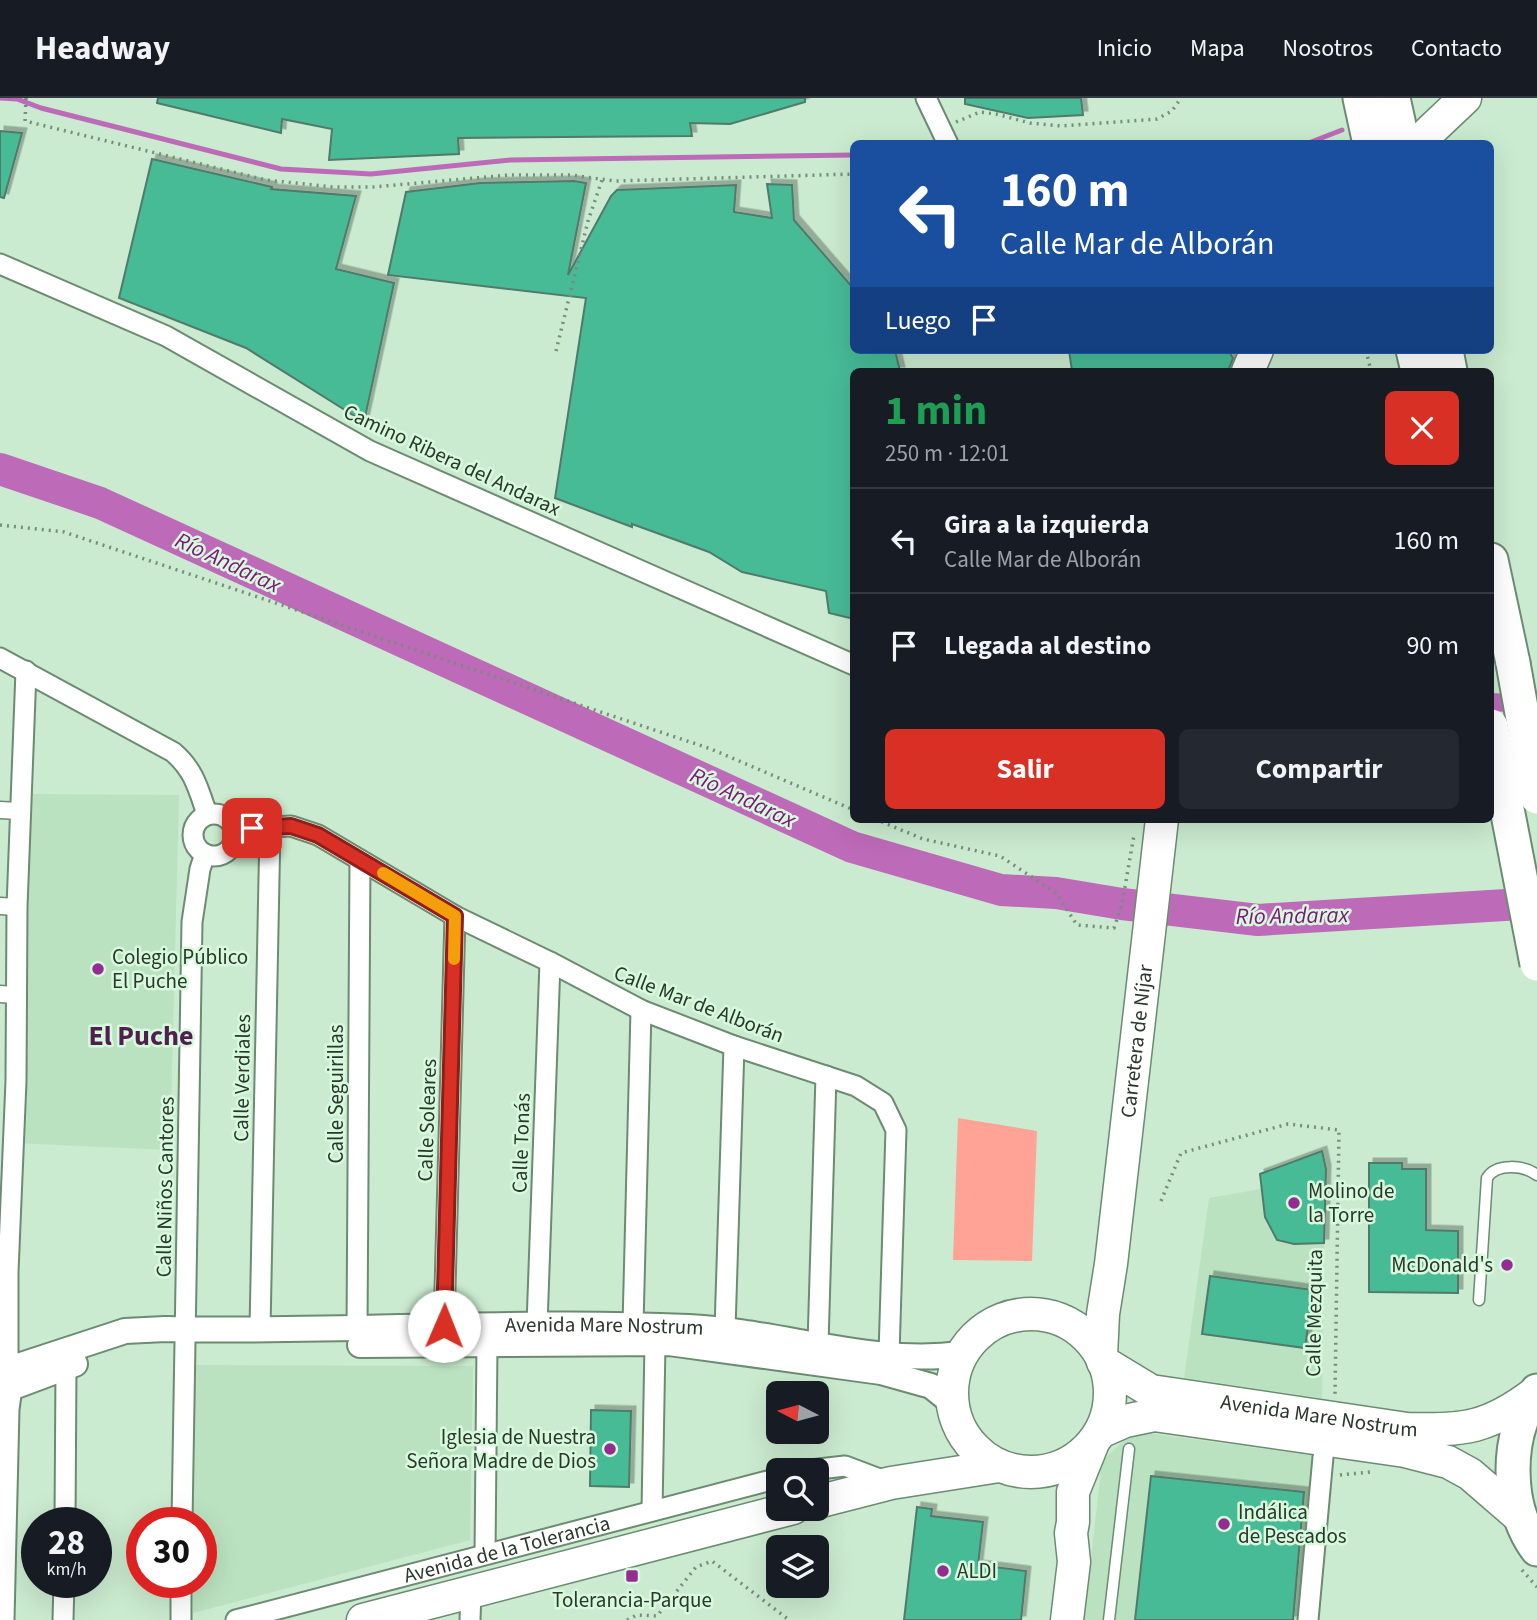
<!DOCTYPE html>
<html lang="es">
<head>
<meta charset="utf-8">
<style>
	:root { --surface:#171b24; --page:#242831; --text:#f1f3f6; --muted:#9ea1a6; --line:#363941; --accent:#d93025 }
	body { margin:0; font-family:"Source Sans 3",sans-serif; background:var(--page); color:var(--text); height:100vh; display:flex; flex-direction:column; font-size:26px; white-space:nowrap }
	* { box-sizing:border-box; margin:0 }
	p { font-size:23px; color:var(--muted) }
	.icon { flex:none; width:38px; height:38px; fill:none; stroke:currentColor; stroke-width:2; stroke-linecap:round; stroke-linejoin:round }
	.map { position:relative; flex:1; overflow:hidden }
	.panel { position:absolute; left:850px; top:270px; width:644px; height:455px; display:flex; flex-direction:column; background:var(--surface); border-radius:10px; box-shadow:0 7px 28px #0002 }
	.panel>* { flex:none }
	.banner { position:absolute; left:850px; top:42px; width:644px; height:214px; border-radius:10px; box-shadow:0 7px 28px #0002; background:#1a4fa0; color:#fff; overflow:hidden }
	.needle { width:46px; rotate:276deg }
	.tools { position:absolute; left:766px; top:1283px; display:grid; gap:14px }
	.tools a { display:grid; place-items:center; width:63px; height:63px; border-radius:10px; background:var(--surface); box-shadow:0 7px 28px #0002; font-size:35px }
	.speed { position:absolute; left:21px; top:1409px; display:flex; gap:14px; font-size:35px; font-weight:700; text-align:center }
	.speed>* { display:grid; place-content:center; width:91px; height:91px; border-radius:50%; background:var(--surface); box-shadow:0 7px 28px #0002; line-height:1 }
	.speed small { font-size:18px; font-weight:400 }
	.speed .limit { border:10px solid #d22; background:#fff; color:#111 }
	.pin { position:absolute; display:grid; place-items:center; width:60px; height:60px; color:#fff; margin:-30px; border-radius:14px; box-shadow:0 4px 10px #0006 }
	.me { position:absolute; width:77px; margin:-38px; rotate:1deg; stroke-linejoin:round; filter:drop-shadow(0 0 5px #0008) }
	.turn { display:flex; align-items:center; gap:24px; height:147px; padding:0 35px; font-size:32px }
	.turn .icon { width:91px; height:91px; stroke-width:2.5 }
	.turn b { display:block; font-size:49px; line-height:60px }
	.then { display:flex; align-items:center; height:66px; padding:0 35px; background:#0003; gap:14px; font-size:26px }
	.round { display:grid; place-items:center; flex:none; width:74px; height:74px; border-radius:10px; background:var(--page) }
	.headline { display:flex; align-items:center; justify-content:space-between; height:119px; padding:0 35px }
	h1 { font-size:42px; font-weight:700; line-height:52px; color:#1e9e55 }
	.primary-button { display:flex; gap:14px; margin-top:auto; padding:14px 35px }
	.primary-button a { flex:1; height:80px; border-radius:10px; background:var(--accent); color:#fff; font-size:28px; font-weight:700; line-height:80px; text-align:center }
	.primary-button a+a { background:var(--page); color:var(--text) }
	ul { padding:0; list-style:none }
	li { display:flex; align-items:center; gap:21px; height:105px; padding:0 35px; border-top:2px solid var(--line) }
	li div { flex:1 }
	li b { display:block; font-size:26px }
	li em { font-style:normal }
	header { display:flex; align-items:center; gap:42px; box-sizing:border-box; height:98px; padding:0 35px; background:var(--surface); border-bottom:2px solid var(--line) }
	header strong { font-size:33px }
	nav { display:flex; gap:38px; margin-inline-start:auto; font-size:24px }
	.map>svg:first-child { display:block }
</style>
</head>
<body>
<header>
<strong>Headway</strong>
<nav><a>Inicio</a><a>Mapa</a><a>Nosotros</a><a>Contacto</a></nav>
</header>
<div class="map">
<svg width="1537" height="1522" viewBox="0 0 1537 1522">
	<defs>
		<filter id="shadow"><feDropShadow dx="4.5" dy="-4.5" stdDeviation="0" flood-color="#0004"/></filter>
	</defs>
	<rect width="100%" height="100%" fill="#caebcf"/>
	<g fill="#bae2c0">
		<polygon points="28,696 179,697 170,1052 13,1045"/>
		<polygon points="1261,1091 1265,1120 1277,1142 1294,1146 1324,1145 1322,1300 1184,1280 1209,1100"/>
		<polygon points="195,1267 473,1268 470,1442 193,1515 193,1484 201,1484 201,1424 193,1424"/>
		<polygon points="1147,1335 1317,1358 1304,1522 1084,1522 1102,1363 1126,1340"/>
	</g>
	<polygon fill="#fea395" points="958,1020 1037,1033 1032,1163 953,1162"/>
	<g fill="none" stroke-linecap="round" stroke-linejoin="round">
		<g stroke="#bd6ab8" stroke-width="5">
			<polyline points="0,0 17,1 41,10 281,71 371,76 511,62 854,57"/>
			<polyline points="1306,46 1342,32"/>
		</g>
		<polyline stroke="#bd6ab8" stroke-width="18" points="1491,604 1526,606"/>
		<polyline stroke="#bd6ab8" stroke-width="32" points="0,371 100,405 852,749 1001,792 1056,795 1122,806 1258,822 1537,805"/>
	</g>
	<g fill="#47ba96" stroke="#517a6b" stroke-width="2" filter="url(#shadow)">
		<polygon points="158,0 805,0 805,4 730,26 690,25 692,38 458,40 459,56 329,62 332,31 282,21 281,35 157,5"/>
		<polygon points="965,0 1081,0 1083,17 1028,20 965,6"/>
		<polygon points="0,33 22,35 4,100 0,99"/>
		<polygon points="152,61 272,89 271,91 356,98 336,171 394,185 364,324 246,250 119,200"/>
		<polygon points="574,83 586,85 568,177 611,98 617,92 736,87 734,114 772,120 767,86 792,87 794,122 854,191 854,252 895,252 900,273 854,273 854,521 829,515 826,493 742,474 709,454 632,426 632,429 555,400 586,200 388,177 406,94 480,85"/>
		<polygon points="1069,252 1228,252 1233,260 1228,273 1072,273"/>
		<polygon points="1322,1053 1326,1071 1324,1145 1294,1146 1277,1142 1265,1119 1260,1076"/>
		<polygon points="1369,1065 1402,1065 1402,1071 1426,1071 1426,1132 1458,1133 1458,1195 1369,1194"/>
		<polygon points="1210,1178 1313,1192 1305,1250 1202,1236"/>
		<polygon points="591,1312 631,1313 629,1389 590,1388"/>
		<polygon points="1151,1378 1304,1394 1293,1522 1135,1522"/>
		<polygon points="917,1409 932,1411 931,1418 983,1424 978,1467 1026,1473 1021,1522 904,1522"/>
	</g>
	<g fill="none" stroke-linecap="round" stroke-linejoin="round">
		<g stroke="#6c8b71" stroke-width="13">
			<g id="service">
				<path d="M1479,1202l8,-122c9,-15 37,-13 50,-3"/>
				<polyline points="1109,1522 1129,1351"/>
			</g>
		</g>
		<g stroke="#6c8b71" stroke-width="19">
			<g id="pedestrian">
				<polyline points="0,712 19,713"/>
				<polyline points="0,808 17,809"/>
				<polyline points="0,896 15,897"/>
			</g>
		</g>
		<g stroke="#6c8b71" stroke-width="23">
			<g id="minor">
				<polyline points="926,0 948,46"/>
				<polyline points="0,166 166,238 370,353 854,567"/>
				<path d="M0,560l173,94c21,18 25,36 34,62"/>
				<circle cx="214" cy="737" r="21"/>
				<polyline points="234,731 291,728 318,737 455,818 550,864 641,912 734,948 856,988 883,1005 896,1032 889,1256"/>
				<polyline points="537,1227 550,864"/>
				<polyline points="633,1227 641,912"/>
				<polyline points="444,1228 455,818"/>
				<polyline points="260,1231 270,730"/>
				<polyline points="357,1231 360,762"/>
				<polyline points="725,1231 734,948"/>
				<polyline points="818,1246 826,978"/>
				<polyline points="8,1271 8,1174 16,983 17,809 26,573"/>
				<polyline points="810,1372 845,1368 890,1385"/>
				<polyline points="652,1413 655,1245"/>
				<polyline points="65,1424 66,1269"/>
				<polyline points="182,1424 192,824 200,771 205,756"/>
				<polyline points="485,1456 487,1246"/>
				<polyline points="4,1522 9,1311 12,1290"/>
				<polyline points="63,1522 64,1484"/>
				<polyline points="181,1522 181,1484"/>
				<path id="s1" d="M236,1522l543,-142"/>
				<polyline points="470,1522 471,1493"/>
				<polyline points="1308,1522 1323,1359"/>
			</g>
		</g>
		<g stroke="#6c8b71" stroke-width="28">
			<g id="tertiary">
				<polyline points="360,1247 669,1245 881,1274 931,1288 951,1304"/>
				<path id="s2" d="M0,1274l125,-41 40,-2c174,4 349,-10 523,-2 91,4 183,39 273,27"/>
				<polyline points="0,1294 75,1266"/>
			</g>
		</g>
		<g stroke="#6c8b71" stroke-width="35">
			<g id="primary">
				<polyline points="1428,35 1465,0"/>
				<polyline points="1248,273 1257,252"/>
				<circle cx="1031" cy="1295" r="79"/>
				<path id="s3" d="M1101,1258l2,-42 8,-50 51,-445"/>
				<path id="s4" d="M1103,1264l48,29 256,38c57,2 82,-1 128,-36"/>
				<polyline points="1100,1334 1125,1323 1154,1317 1405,1353 1448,1364 1470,1376 1521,1420"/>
				<polyline points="817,1404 891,1385 999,1368"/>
				<polyline points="363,1522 793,1410"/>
				<polyline points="1067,1522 1074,1464 1071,1435 1073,1424 1073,1394 1092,1347"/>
			</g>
		</g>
		<g stroke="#6c8b71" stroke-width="37">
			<g id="trunk">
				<polyline points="1360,0 1370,46"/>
				<polyline points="1393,0 1403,46"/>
				<polyline points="1413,252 1418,273"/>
				<polyline points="1446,252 1450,273"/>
				<polyline points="1491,462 1513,565"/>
				<path d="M1537,1293c-32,43 -32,115 0,158"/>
			</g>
		</g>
		<g stroke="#778d7a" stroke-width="3.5" stroke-dasharray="2 5" stroke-linecap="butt">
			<polyline points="26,0 25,23 266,82 333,89 373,89 509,77 571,77 615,83 854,76"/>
			<polyline points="956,24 980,14 996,16 1030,25 1061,28 1157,21 1172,13 1181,0"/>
			<polyline points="1366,252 1371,273"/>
			<polyline points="556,253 588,123 602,82"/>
			<polyline points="0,427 64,434 711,651 854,712"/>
			<polyline points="875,721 923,741 1000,758 1056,795 1077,827 1114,830 1122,806 1134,737"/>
			<polyline points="1161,1103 1181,1055 1288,1026 1339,1032 1335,1296"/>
			<polyline points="1340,1377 1370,1374"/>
			<polyline points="1522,1472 1537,1489"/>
			<polyline points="627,1522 637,1517 657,1518 696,1469 712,1463 789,1522"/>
		</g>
		<use href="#service" stroke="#fff" stroke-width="10"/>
		<use href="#pedestrian" stroke="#fff" stroke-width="16"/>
		<use href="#minor" stroke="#fff" stroke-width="19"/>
		<use href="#tertiary" stroke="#fff" stroke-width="24"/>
		<use href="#primary" stroke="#fff" stroke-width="32"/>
		<use href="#trunk" stroke="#fff" stroke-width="33"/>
		<g stroke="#6c8b71" stroke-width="37" stroke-linecap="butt">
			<g id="trunk-bridge">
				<polyline points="1513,565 1537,699"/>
				<polyline points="1491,628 1537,866"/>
			</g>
		</g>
		<use href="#trunk-bridge" stroke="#fff" stroke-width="33"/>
	</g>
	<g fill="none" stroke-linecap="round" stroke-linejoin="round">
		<g stroke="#8d1f18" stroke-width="18">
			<polyline id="route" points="252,730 291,728 318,737 455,818 444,1228"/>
		</g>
		<use href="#route" stroke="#d93025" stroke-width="12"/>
		<polyline stroke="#f59e0b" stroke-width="12" points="383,775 455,818 454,861"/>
	</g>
	<g fill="#942c91" stroke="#d7f9dc" stroke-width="2.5">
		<circle cx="98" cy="871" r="7"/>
		<circle cx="1294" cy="1105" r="7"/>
		<circle cx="1507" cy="1167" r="7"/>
		<circle cx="610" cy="1351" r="7"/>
		<circle cx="1224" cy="1426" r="7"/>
		<circle cx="943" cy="1473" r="7"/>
		<rect x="625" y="1471" width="14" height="14" rx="3.5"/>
	</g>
	<g text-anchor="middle" stroke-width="5" stroke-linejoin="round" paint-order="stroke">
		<g font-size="21" fill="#2a372c" stroke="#d7f9dc">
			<text transform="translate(452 362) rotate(25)" y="7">Camino Ribera del Andarax</text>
			<text transform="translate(699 906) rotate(21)" y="7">Calle Mar de Alborán</text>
			<text dy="7" stroke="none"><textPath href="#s3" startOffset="317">Carretera de Níjar</textPath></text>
			<text transform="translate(242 980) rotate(-89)" y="7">Calle Verdiales</text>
			<text transform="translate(336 996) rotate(-90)" y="7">Calle Seguirillas</text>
			<text transform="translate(427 1022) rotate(-88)" y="7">Calle Soleares</text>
			<text transform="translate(521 1045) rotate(-88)" y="7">Calle Tonás</text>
			<text transform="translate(165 1089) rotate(-89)" y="7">Calle Niños Cantores</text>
			<text transform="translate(1314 1215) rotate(-89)" y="7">Calle Mezquita</text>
			<text dy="7" stroke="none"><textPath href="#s2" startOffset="611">Avenida Mare Nostrum</textPath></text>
			<text dy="7" stroke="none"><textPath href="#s4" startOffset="226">Avenida Mare Nostrum</textPath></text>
			<text dy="7" stroke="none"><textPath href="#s1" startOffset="280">Avenida de la Tolerancia</textPath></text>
		</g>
		<g font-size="21" fill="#2a372c" stroke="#d7f9dc" text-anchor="start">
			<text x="112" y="866">Colegio Público<tspan x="112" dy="24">El Puche</tspan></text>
			<text x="1308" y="1100">Molino de<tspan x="1308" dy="24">la Torre</tspan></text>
			<text x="1493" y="1174" text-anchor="end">McDonald's</text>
			<text x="596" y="1346" text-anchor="end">Iglesia de Nuestra<tspan x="596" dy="24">Señora Madre de Dios</tspan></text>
			<text x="1238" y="1421">Indálica<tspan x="1238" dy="24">de Pescados</tspan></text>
			<text x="957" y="1480">ALDI</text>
			<text x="632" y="1509" text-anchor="middle">Tolerancia-Parque</text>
		</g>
		<g font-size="23" font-style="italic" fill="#7d157a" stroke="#d7f9dc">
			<text transform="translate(228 464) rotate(25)" y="8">Río Andarax</text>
			<text transform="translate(743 699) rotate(25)" y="8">Río Andarax</text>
			<text transform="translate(1292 817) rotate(-1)" y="8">Río Andarax</text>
		</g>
		<g font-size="28" font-weight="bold" fill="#511f4f" stroke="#d7f9dc">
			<text x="141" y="947">El Puche</text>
		</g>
	</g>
</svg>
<div class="tools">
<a><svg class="needle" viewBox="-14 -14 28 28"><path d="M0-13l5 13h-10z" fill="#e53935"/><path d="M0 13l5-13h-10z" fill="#9ea1a6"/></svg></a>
<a><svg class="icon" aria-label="search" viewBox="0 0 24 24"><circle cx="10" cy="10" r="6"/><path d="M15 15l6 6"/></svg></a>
<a><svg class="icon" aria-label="layers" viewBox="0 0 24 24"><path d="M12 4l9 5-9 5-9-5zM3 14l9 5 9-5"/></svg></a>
</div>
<div class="speed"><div>28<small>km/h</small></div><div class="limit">30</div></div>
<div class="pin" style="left:252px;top:730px;background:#d93025"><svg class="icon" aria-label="arrive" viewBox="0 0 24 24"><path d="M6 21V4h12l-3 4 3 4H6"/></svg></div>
<svg class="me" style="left:444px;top:1228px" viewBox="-20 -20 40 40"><circle r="19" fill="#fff"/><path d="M0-13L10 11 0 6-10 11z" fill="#d93025"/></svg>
<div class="banner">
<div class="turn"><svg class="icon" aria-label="left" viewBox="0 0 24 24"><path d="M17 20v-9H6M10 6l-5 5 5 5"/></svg><div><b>160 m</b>Calle Mar de Alborán</div></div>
<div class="then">Luego<svg class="icon" aria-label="arrive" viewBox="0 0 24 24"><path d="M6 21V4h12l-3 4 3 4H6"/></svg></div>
</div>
<section class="panel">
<div class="headline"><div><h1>1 min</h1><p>250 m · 12:01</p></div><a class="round" style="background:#d93025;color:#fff"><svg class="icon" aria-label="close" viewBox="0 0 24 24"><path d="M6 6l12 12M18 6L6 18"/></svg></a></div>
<ul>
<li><svg class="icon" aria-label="left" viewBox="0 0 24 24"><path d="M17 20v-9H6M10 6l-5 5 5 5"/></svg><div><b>Gira a la izquierda</b><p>Calle Mar de Alborán</p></div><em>160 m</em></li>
<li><svg class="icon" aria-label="arrive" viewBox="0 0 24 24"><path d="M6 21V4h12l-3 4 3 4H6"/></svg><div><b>Llegada al destino</b></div><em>90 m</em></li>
</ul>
<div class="primary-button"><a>Salir</a><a>Compartir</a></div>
</section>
</div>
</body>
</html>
